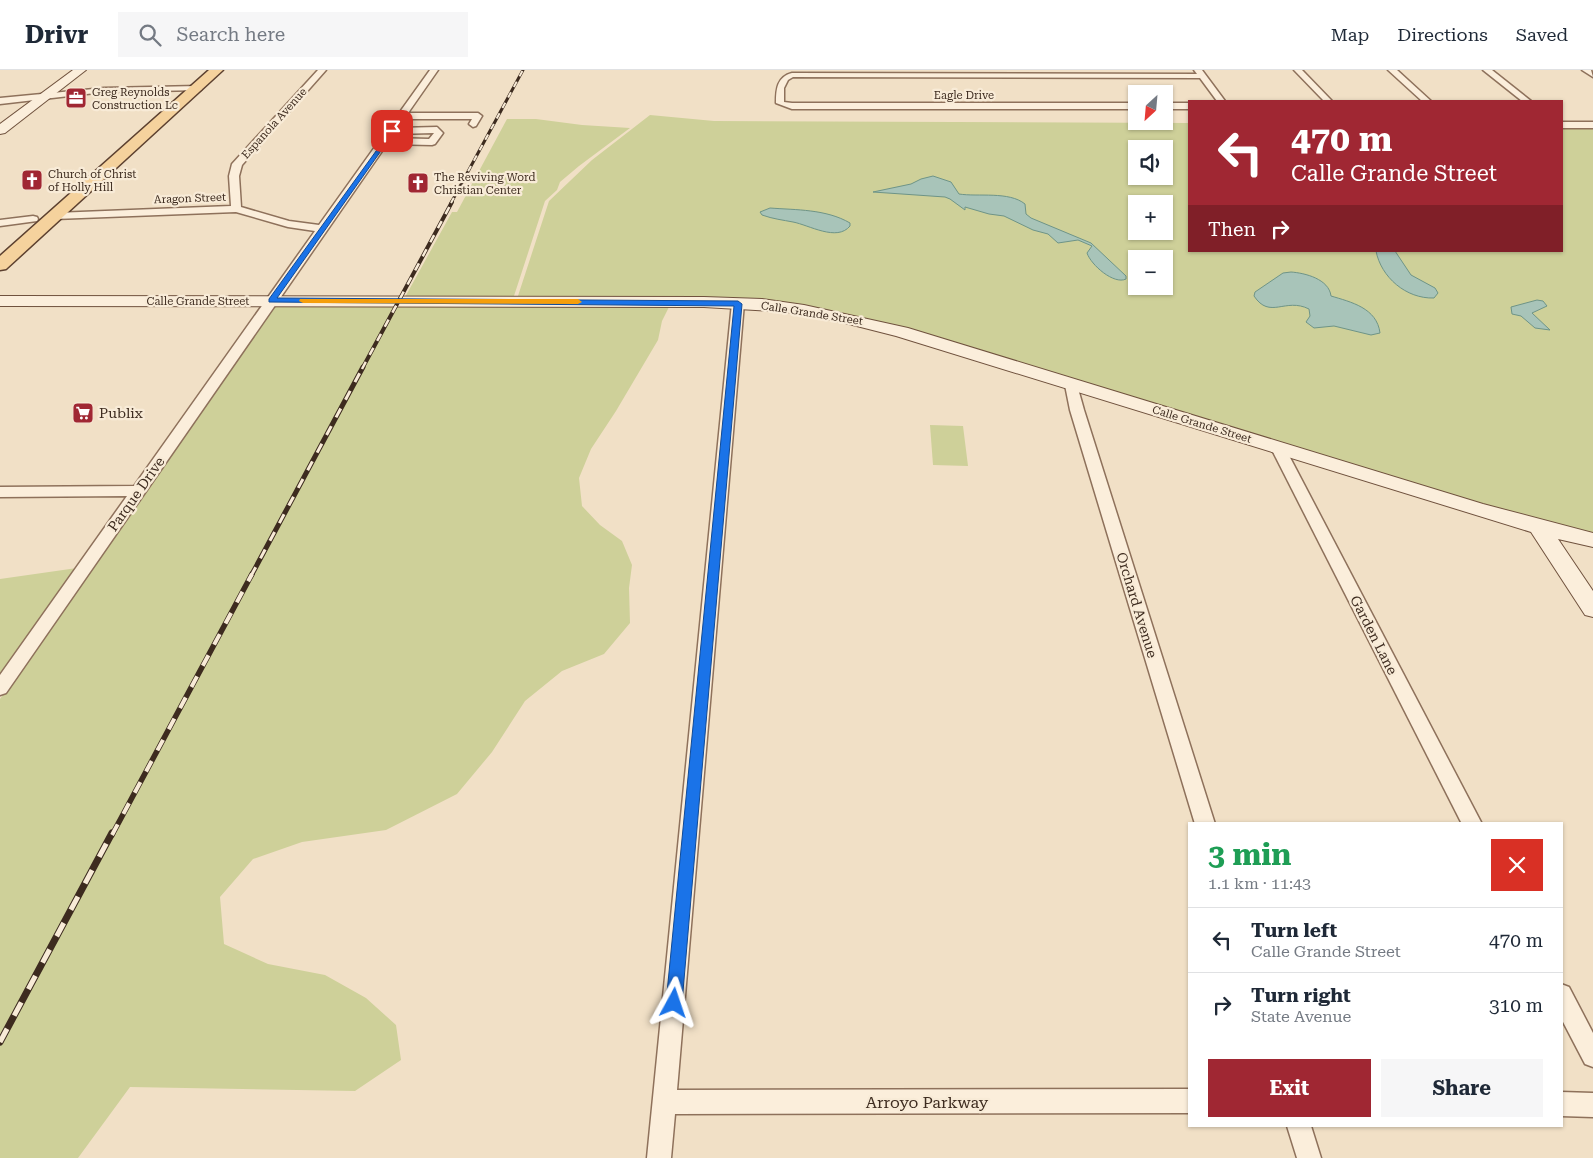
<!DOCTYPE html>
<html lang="en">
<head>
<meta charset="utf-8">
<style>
	:root { --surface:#fff; --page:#f6f6f7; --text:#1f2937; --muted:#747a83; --line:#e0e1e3; --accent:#a02733 }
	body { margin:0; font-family:"Roboto Serif",serif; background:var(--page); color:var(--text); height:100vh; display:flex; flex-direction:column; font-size:19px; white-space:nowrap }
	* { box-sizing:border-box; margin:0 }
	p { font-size:16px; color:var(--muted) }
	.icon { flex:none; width:28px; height:28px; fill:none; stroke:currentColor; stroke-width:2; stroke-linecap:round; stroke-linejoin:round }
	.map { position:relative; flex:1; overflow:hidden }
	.sheet { position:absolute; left:1188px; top:752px; width:375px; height:305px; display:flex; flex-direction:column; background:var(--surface); border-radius:0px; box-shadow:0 1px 4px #0004 }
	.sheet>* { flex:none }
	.hud { position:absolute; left:1188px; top:30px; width:375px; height:152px; border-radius:0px; box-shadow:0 1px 4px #0004; background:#a02733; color:#fff; overflow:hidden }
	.needle { width:32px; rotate:206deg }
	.fabs { position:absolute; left:1128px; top:15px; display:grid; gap:10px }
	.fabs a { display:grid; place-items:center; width:45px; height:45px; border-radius:0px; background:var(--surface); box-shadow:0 1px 4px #0004; font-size:25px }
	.pin { position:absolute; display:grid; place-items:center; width:42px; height:42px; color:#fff; margin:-21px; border-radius:10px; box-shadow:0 2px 8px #0006 }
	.me { position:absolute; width:55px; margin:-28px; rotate:5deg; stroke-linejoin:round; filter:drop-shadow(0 0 4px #0008) }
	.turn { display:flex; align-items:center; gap:18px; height:105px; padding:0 20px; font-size:22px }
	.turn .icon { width:65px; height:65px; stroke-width:2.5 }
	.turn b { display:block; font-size:35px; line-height:42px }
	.then { display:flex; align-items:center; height:48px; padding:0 20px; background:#0003; gap:10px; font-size:19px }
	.round { display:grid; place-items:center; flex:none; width:52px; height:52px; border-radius:0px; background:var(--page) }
	.summary { display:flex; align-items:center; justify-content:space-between; height:85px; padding:0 20px }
	h1 { font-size:30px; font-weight:700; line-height:38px; color:#1e9e55 }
	.action { display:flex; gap:10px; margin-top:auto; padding:10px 20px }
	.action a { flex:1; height:58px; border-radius:0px; background:var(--accent); color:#fff; font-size:20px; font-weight:700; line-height:58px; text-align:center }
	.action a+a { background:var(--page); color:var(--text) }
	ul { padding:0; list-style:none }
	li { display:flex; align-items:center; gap:15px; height:65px; padding:0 20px; border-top:1px solid var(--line) }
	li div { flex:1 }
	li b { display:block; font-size:19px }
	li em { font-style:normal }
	header { display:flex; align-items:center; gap:30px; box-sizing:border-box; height:70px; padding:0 25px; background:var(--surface); border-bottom:1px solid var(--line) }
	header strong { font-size:24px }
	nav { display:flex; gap:28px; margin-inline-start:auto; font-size:18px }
	.search { width:350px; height:45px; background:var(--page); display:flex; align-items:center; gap:12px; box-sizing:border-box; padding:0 18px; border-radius:0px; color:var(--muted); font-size:19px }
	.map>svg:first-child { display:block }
</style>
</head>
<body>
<header>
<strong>Drivr</strong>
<div class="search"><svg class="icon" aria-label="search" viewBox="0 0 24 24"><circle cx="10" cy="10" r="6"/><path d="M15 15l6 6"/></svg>Search here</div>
<nav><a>Map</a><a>Directions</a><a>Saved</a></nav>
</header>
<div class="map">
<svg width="1593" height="1088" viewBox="0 0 1593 1088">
	<rect width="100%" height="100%" fill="#f1e0c6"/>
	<g fill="#ced099" fill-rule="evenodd">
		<path d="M650,45l64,6 475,2v128h372v-126h32v413l-663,-198 -161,-35 -253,-3 33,-101 43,-41zM1136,79h28v27h-28zM1136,134h28v27h-28zM1136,189h28v27h-28z"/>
		<polygon points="507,49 536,49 582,55 630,58 579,96 560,112 557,120 545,131 513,229 404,229 452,142 457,142"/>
		<polygon points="274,235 670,235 662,251 658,270 616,341 591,379 579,408 582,436 600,455 622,471 632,495 629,518 630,553 604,584 562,601 525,631 492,682 457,724 386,760 302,772 253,789 220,827 224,874 268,894 325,905 366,928 396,955 401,990 355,1021 130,1017 78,1088 0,1088 0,629"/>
		<polygon points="930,355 963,356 968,396 933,395"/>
		<polygon points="77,498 0,606 0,509"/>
	</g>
	<g fill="#a8c4b9" stroke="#6e9487">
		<path d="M933,106l18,6 8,12c19,3 50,-3 66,10l1,10 5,4 60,25 35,33v3c-12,6 -35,-14 -39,-26l5,-7 -14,-6 -20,3 -10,-9 -15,-4 -29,-14 -15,-2 -24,-7v3l-15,-11 -5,-2 -72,-5 38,-8 10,-5z"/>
		<path d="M770,138c26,2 56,1 80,15v3c-13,16 -41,-1 -57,-4 -10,-2 -20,-3 -31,-7l-2,-3z"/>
		<path d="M1376,181h19l16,24 24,13 3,5 -4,5c-28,1 -53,-21 -58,-47z"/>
		<path d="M1291,202c14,1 38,7 40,24 20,6 46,12 49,37l-9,2 -37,-9 -20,2 -8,-6 4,-6 -1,-7c-24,-12 -39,11 -55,-13l1,-4 28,-19z"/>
		<polygon points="1537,230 1543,231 1547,236 1532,243 1550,260 1535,258 1521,246 1512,244 1511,237"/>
	</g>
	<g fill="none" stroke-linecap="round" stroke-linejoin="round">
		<g stroke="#8e715b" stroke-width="3">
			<g id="street">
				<path d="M318,0h8l-84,95 -3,11 2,31 48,14 30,4 111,-155h8l-30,43h70l4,3 -6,10 -3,1 -4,-3 3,-5h-68l-6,9 39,-1 6,6 -8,11 -3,1 -45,-1 -381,549 -6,2v-20l127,-179 -127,1v-10l134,-1 181,-255 -27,-4 -52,-15 -181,7 -5,-3 5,-3 176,-7 -2,-30 3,-12zM434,63l-5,6 -38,-1 3,-4z"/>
				<path d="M1194,0h8l23,31h-8l-17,-23 -407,-1 -5,3 -4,8v14l8,1h344v6h-344l-16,-6c0,-14 1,-26 16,-30l405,1z"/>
				<polygon points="1294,0 1302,0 1332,31 1324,31"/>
				<polygon points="1388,0 1397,0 1431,31 1422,31"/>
				<polygon points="1483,0 1492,0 1531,31 1522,31"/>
				<polygon points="1582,0 1591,0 1593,7"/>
				<polygon points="198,16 202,18 201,20 104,22 0,34 0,28 104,18"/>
				<rect x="1164" y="33" width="25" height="6"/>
				<rect x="1561" y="52" width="32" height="6"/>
				<polygon points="33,146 37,147 38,149 37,151 0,156 0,150"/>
				<polygon points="738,230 744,233 677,1020 1189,1019 1189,1043 675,1044 671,1088 647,1088 732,233"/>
				<polygon points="1071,311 1077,315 1084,340 1215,754 1195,754 1070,340 1065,315"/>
				<polygon points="1277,372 1284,376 1482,754 1462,754 1270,376"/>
				<polygon points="1561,914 1569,917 1593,963 1593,997 1585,994 1561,948"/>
				<polygon points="1561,1022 1593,1023 1593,1047 1561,1046"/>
				<polygon points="1287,1056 1311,1056 1321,1088 1297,1088"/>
			</g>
		</g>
		<g stroke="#70523e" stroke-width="2">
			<g id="secondary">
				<polygon points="73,0 86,0 5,63 0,64 0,54"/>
				<polygon points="0,226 704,227 762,229 804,235 908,258 1483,434 1593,463 1593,477 1558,469 1593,521 1593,547 1585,545 1531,462 896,266 837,251 787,242 704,237 0,236"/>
			</g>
		</g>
		<g stroke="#5c402f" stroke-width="3">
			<polygon id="primary" points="209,0 223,0 6,199 0,200 0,186"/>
		</g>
		<use href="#street" fill="#fbeedb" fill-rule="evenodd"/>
		<use href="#secondary" fill="#fbeedb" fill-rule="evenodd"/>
		<use href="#primary" fill="#f5d29d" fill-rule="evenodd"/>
		<g stroke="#3d2b1f" stroke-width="3">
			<polyline id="rail-far4" points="451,133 523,0"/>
		</g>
		<g stroke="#3d2b1f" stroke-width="4">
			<polyline id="rail-far3" points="362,299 452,132"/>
		</g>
		<g stroke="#3d2b1f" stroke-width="5">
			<polyline id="rail-far2" points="251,506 363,297"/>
		</g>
		<g stroke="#3d2b1f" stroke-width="5.5">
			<polyline id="rail-far1" points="112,765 252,504"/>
		</g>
		<g stroke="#3d2b1f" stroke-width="7">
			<polyline id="rail" points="0,972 112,763"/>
		</g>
		<use href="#rail-far4" stroke="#f8ebd7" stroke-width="2" stroke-dasharray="6" stroke-linecap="butt"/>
		<use href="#rail-far3" stroke="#f8ebd7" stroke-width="2.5" stroke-dasharray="8" stroke-linecap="butt"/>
		<use href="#rail-far2" stroke="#f8ebd7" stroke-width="3" stroke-dasharray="10" stroke-linecap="butt"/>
		<use href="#rail-far1" stroke="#f8ebd7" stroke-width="4" stroke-dasharray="12" stroke-linecap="butt"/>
		<use href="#rail" stroke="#f8ebd7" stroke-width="5" stroke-dasharray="15" stroke-linecap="butt"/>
	</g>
	<polygon fill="#1a73e8" stroke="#114b97" points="392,59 395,61 277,228 738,231 742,234 682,933 679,939 674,941 668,939 666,933 734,236 269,232 269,229"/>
	<polygon fill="#f59e0b" points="300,229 578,229 582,232 578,234 303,233 299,231"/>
	<defs>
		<g id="office-square" transform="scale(1.125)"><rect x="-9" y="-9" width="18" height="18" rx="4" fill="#a02733" stroke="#f8ebd7"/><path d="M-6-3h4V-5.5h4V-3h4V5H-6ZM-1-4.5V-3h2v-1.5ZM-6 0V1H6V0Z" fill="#fff"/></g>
		<g id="church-square" transform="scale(1.125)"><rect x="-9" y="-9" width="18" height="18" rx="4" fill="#a02733" stroke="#f8ebd7"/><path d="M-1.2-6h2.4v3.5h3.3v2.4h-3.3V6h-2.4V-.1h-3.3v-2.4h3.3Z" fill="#fff"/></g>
		<g id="supermarket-square" transform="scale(1.125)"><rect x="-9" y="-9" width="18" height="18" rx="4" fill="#a02733" stroke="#f8ebd7"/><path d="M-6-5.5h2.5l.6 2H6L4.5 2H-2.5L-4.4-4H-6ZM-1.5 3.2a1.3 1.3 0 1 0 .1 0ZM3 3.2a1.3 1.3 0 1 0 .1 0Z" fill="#fff"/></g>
	</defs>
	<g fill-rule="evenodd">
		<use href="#office-square" x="76" y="28"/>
		<use href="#church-square" x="32" y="110"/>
		<use href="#church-square" x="418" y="113"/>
		<use href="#supermarket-square" x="83" y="343"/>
	</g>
	<g text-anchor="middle" stroke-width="4.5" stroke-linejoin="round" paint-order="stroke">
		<g font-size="11" fill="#3d2b1f" stroke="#f8ebd7" text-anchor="start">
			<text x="92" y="26">Greg Reynolds<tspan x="92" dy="13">Construction Lc</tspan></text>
			<text x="48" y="108">Church of Christ<tspan x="48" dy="13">of Holly Hill</tspan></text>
			<text x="434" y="111">The Reviving Word<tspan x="434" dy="13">Christian Center</tspan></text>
		</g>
		<g font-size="11" fill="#3d2b1f" stroke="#f8ebd7">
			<text x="964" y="29">Eagle Drive</text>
			<text transform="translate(274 53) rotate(-48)" y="4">Espanola Avenue</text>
			<text transform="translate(190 128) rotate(-2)" y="4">Aragon Street</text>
			<text x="198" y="235">Calle Grande Street</text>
			<text transform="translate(812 243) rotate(9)" y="4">Calle Grande Street</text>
			<text transform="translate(1202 354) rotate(17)" y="4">Calle Grande Street</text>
		</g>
		<g font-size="14" fill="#3d2b1f" stroke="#f8ebd7" text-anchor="start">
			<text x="99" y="348">Publix</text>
		</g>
		<g font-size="14" fill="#3d2b1f" stroke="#f8ebd7">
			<text transform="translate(136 424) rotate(-55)" y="5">Parque Drive</text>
			<text transform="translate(1137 535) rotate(73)" y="5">Orchard Avenue</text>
			<text transform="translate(1374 565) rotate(63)" y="5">Garden Lane</text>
		</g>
		<g font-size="16" fill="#3d2b1f" stroke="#f8ebd7">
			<text x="927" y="1038">Arroyo Parkway</text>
		</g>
	</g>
</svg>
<div class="fabs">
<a><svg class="needle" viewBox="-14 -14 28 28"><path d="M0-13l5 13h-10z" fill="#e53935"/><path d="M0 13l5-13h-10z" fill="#747a83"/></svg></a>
<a><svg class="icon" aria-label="sound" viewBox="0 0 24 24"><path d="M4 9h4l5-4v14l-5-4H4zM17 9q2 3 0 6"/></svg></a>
<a>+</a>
<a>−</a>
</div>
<div class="pin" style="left:392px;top:61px;background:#d93025"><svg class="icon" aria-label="arrive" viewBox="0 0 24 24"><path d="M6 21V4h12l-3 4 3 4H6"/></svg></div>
<svg class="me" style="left:674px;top:933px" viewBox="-20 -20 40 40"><path d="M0-17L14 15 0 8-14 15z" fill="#1a73e8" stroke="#fff" stroke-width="4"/></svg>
<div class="hud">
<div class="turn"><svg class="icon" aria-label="left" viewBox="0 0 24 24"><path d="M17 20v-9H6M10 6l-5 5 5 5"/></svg><div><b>470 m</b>Calle Grande Street</div></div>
<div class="then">Then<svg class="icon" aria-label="right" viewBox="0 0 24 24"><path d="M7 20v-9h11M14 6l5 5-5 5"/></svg></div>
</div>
<section class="sheet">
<div class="summary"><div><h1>3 min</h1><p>1.1 km · 11:43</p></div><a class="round" style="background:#d93025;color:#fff"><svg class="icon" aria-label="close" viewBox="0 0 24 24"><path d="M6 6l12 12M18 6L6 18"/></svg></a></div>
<ul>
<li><svg class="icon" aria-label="left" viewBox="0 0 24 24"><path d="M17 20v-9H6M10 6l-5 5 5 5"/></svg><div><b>Turn left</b><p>Calle Grande Street</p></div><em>470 m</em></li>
<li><svg class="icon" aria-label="right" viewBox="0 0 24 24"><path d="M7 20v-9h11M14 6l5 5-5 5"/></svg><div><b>Turn right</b><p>State Avenue</p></div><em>310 m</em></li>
</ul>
<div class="action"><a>Exit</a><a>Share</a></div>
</section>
</div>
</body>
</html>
